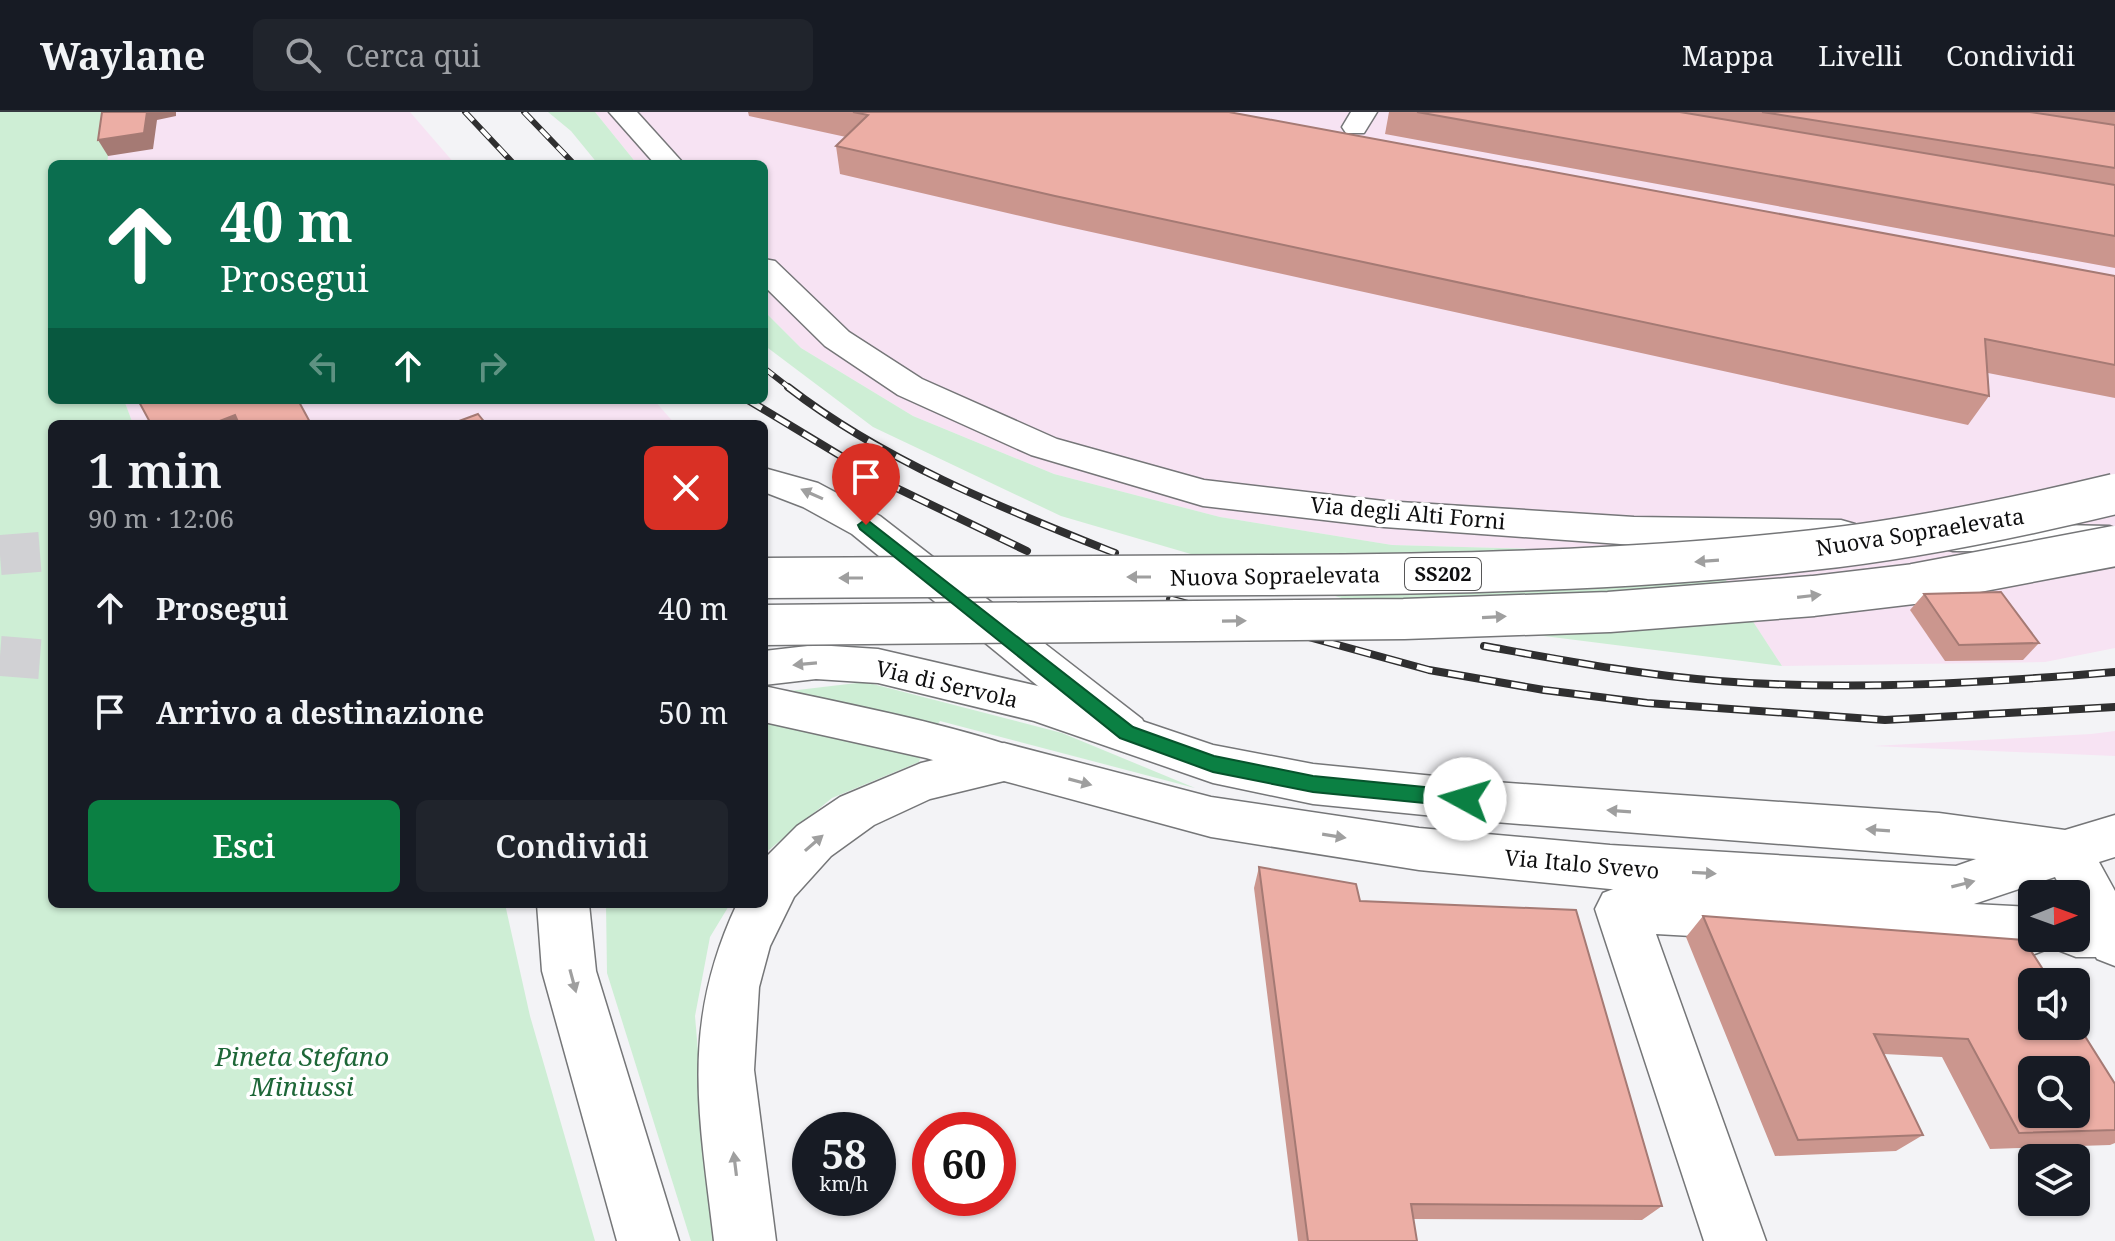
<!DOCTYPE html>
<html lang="it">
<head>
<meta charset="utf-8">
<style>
	:root { --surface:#171b24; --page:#20242c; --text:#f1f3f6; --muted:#9ea1a6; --line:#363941; --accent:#0b8043 }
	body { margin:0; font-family:"Noto Serif",serif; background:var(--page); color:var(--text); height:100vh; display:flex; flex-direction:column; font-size:30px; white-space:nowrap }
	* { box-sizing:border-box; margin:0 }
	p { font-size:26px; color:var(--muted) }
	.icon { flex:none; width:44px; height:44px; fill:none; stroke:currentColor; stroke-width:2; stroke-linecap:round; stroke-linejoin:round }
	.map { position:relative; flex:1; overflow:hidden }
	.side { position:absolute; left:48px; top:308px; width:720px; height:488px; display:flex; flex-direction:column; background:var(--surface); border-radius:12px; box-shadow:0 2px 6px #0004 }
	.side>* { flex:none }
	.hud { position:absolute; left:48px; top:48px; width:720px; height:244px; border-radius:12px; box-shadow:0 2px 6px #0004; background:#0b6e4f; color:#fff; overflow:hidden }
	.needle { width:52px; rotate:89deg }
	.tools { position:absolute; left:2018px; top:768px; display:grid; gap:16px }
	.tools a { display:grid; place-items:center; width:72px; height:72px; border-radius:12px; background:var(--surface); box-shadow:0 2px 6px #0004; font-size:40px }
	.speed { position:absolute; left:792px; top:1000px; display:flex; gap:16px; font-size:40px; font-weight:700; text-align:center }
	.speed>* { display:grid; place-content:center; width:104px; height:104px; border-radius:50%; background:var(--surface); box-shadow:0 2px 6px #0004; line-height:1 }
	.speed small { font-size:20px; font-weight:400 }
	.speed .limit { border:12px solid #d22; background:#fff; color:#111 }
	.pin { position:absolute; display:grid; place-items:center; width:68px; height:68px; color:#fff; margin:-82px -34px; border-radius:50% 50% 50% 0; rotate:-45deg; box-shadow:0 0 8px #0007 }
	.pin .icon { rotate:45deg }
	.me { position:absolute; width:88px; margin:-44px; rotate:276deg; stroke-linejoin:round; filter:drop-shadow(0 0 6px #0008) }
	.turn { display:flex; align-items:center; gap:28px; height:168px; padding:0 40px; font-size:36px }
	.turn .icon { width:104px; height:104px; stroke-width:2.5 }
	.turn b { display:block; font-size:56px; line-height:68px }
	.lanes { display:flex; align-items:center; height:76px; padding:0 40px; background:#0003; justify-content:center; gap:40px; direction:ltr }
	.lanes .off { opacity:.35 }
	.round { display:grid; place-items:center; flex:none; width:84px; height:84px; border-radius:12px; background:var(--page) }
	.summary { display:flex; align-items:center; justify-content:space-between; height:136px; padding:0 40px }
	h1 { font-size:48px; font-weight:600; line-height:60px }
	.action { display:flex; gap:16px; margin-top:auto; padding:16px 40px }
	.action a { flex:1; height:92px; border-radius:12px; background:var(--accent); color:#fff; font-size:32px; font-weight:600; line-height:92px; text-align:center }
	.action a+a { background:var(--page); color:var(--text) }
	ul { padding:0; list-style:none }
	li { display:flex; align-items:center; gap:24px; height:104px; padding:0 40px }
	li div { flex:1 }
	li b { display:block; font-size:30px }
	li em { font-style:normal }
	header { display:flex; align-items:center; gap:48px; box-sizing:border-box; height:112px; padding:0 40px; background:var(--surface); border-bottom:2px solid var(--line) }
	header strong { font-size:38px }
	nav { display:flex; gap:44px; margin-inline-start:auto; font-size:28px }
	.search { width:560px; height:72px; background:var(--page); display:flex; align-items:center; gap:20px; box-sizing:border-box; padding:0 28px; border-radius:12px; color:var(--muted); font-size:30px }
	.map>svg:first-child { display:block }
</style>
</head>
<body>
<header>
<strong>Waylane</strong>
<div class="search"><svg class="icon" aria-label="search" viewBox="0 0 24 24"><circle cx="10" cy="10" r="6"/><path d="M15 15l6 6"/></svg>Cerca qui</div>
<nav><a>Mappa</a><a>Livelli</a><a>Condividi</a></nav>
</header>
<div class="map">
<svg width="2115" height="1129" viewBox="0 0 2115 1129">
	<rect width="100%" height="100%" fill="#f3f3f6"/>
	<g fill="#f7e3f3">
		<polygon points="114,0 410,0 455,52 107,52"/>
		<polygon points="595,0 2115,0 2115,536 2045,550 1782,554 1708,442 1392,433 1220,405 1054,362 913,304 801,236 764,199 764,52 637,52"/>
		<polygon points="124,288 654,288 675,312 133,312"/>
		<polygon points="2115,619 2115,644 1873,634 2091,622"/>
	</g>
	<g fill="#ceeed5">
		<polygon points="0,0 114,0 107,52 52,52 52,288 124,288 133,312 52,312 52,792 505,792 530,904 595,1129 0,1129"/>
		<polygon points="548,0 595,0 637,52 598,52 571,19"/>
		<polygon points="764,199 801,236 913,304 1054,362 1220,405 1392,433 1709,442 1782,554 1417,508 1061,404 873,315 764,233"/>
		<polygon points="865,570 1062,621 1195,676 940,609 926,628 919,650 832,686 764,742 764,582"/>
		<polygon points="606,792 730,792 710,825 695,904 714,1129 691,1129 607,861"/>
	</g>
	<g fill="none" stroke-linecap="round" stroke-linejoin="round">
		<g stroke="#d1d1d4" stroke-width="40" stroke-dasharray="40 20" stroke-linecap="butt">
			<polyline points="0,443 52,439"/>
			<polyline points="0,544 52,548"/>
		</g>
		<g stroke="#757678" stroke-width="3">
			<g id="minor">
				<polygon points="609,0 637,0 684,52 655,52"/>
				<polygon points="1351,0 1377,0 1364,21 1346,21 1342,15"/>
				<polygon points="764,147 775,149 849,220 922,267 1057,327 1204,368 1384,389 1634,405 1841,408 1855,412 1861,422 1855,432 1841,436 1634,433 1384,415 1203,394 1031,343 898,283 825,234 764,174"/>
				<polygon points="1953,411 2109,414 2115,416 2115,440 1953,439 1939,435 1933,425 1939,415"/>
				<polygon points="1621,774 2032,795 2032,826 2076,826 2076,797 2111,799 2115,801 2115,845 2076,845 2058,838 2054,829 2050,836 2032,843 1656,822 1766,1129 1704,1129 1595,797 1603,781"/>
			</g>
		</g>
		<g stroke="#757678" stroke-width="3">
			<g id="major">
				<path d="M816,533l62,4 160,37 175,59 100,19 182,18 444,31 126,17 50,-15v42l-16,5 16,29v75l-18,-7 -21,-41v-24h-12l-9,-17 -99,33 -346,-21 -191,-19 -208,-33 -207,-56 -74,18 -56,26 -43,31 -37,41 -24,49 -11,41 -5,83 22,171h-62c-15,-127 -34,-216 23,-337h27v-45l33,-33 43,-29 81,-34 83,-20 207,54 208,31 191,17 346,21 20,-7 -481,-37 -182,-18 -100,-21 -179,-62 -156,-38 -62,-4 -52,6v-34z"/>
				<polygon points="537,792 589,792 596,859 679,1129 617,1129 542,859"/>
			</g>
		</g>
		<g stroke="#757678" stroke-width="3">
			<g id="highway">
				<polygon points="764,356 818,371 880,404 1142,607 1149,620 1142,633 1126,638 1110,633 852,422 803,395 764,380"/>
				<path d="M764,574c86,19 173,35 257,63l6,13 -6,13 -17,6 -78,-23 -162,-36z"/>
			</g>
		</g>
		<use href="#minor" fill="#fff" fill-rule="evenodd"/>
		<use href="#major" fill="#fff" fill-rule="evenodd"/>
		<use href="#highway" fill="#fff" fill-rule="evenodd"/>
		<g stroke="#2f2f30" stroke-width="6">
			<g id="rail-far1">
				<polyline points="465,0 514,52"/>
				<polyline points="524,0 574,52"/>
				<polyline points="764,256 791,277"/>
			</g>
		</g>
		<g stroke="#2f2f30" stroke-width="8">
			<g id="rail">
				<path d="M788,275c97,75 214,121 327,166"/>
				<polyline points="748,288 884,370 1027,439"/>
				<polyline points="1170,487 1429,558 1544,578 1647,591 1885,608 2115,595"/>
				<path d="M1484,534c78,14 156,29 235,35 132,10 265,2 396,-9"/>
			</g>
		</g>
		<use href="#rail-far1" stroke="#fff" stroke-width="4" stroke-dasharray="12" stroke-linecap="butt"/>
		<use href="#rail" stroke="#fff" stroke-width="5" stroke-dasharray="16" stroke-linecap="butt"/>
		<g stroke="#757678" stroke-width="43" stroke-linecap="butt">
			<g id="highway-bridge">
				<path d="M764,466c166,0 332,-1 498,-3 184,-1 368,-4 551,-25 102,-11 202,-32 302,-56"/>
				<polyline points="764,513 1404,507 1609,500 1813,484 1914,472 2115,434"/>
			</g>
		</g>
		<use href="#highway-bridge" stroke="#fff" stroke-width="40"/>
	</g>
	<g fill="#cb968e">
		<polygon points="748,0 1229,0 2115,164 2115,286 1988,261 1989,284 1968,313 1055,112 840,62 836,34 846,25 749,4"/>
		<polygon points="1389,0 2115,0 2115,156 1385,22"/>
		<polygon points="1924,482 2039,531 2023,548 1945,549 1910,498"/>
		<polygon points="1259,755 1360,789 1662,1094 1642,1108 1413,1107 1417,1129 1298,1129 1254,776"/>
		<polygon points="1703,804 2115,972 2115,1031 2110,1033 1990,1037 1942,945 1884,942 1923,1023 1896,1039 1775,1044 1686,825"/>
	</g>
	<g fill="#a57a74">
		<polygon points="147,0 176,0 176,4 157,8 153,37 108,44 98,28"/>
		<polygon points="235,303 240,312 212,312"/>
	</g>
	<g fill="#ecaea5" stroke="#a57a74" stroke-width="2" fill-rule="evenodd">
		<polygon points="102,0 147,0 144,21 98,28"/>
		<polygon points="853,0 1229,0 2115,164 2115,253 1985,227 1989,284 1055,84 836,34 868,3"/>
		<polygon points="1417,0 1680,0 2115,73 2115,124"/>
		<polygon points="1762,0 2030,0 2115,13 2115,56"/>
		<polygon points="138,288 298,288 311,312 239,312 235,303 212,312 151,312"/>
		<polygon points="478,302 486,312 451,312"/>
		<polygon points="2001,480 2039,531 1959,533 1924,482"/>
		<polygon points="1259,755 1356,772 1360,789 1576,798 1662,1094 1411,1092 1417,1129 1308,1129"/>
		<path d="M1703,804l321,24 27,42h-19v44h44v-4l39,62v46l-96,3 -51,-94 -94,-5 49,101 -125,5zM2032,958h44v44h-44z"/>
	</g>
	<defs><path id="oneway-solid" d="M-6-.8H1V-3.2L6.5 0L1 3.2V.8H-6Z" transform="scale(2)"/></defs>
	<g fill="#9f9f9f">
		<use href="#oneway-solid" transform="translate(812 382) rotate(-156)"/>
		<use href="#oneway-solid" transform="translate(1707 449) rotate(176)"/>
		<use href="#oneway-solid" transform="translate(1139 465) rotate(180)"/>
		<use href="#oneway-solid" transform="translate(851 466) rotate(180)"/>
		<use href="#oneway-solid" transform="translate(1809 484) rotate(-7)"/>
		<use href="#oneway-solid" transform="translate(1494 505) rotate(-3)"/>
		<use href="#oneway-solid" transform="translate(1234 509) rotate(-1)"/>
		<use href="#oneway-solid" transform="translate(805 552) rotate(175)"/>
		<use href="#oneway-solid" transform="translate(1080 670) rotate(15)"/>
		<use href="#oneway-solid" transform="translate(1619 699) rotate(-176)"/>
		<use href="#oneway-solid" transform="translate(1878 718) rotate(-176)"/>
		<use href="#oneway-solid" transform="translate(1334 724) rotate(9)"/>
		<use href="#oneway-solid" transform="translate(814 731) rotate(-41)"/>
		<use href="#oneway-solid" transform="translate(1704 761) rotate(3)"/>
		<use href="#oneway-solid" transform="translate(1963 772) rotate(-14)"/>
		<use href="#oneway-solid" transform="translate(573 869) rotate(75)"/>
		<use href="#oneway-solid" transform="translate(735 1052) rotate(-97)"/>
	</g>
	<polygon fill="#0b8043" stroke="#07532c" stroke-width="2" points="866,407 1133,615 1214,644 1313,664 1465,679 1472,681 1474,687 1472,693 1465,695 1313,680 1213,660 1120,626 860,417 858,413"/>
	<g text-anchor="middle" stroke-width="7" stroke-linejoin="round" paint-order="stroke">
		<rect fill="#fff" stroke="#575758" stroke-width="2" x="1405" y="446" width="76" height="32" rx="6"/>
		<g font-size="20" font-weight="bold" fill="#0f0f10">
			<text x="1443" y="469">SS202</text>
		</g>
		<g font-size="22" fill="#0f0f10" stroke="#fff">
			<text transform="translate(1408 401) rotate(5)" y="8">Via degli Alti Forni</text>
			<text transform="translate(1920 420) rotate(-9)" y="8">Nuova Sopraelevata</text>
			<text transform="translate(1275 464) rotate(-1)" y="8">Nuova Sopraelevata</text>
			<text transform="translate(947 572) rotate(13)" y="8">Via di Servola</text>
			<text transform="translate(1582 752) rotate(5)" y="8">Via Italo Svevo</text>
		</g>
		<g font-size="26" font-style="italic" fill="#1e6738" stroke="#fff">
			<text x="302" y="954">Pineta Stefano<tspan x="302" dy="30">Miniussi</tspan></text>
		</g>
	</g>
</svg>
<div class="tools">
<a><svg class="needle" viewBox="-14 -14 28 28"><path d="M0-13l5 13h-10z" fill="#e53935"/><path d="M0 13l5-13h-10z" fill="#9ea1a6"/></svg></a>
<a><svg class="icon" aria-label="sound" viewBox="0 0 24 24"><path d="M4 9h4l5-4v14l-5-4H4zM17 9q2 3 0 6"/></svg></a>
<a><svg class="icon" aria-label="search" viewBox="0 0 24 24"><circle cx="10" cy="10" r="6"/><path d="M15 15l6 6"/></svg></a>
<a><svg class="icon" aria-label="layers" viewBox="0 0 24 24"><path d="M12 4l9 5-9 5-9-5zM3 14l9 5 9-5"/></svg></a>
</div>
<div class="speed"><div>58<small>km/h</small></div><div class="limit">60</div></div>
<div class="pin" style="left:866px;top:413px;background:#d93025"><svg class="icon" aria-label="arrive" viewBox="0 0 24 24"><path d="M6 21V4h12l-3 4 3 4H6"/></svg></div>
<svg class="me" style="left:1465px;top:687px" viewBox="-20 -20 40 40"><circle r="19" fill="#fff"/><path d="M0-13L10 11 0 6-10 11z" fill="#0b8043"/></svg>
<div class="hud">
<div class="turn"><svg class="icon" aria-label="ahead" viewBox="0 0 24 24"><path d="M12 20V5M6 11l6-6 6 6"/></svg><div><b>40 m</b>Prosegui</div></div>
<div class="lanes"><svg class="icon off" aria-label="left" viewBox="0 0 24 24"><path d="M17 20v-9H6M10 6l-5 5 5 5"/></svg><svg class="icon" aria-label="ahead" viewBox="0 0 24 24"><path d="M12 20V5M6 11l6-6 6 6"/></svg><svg class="icon off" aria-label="right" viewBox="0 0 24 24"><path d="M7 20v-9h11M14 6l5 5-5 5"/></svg></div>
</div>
<section class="side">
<div class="summary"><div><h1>1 min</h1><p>90 m · 12:06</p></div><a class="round" style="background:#d93025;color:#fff"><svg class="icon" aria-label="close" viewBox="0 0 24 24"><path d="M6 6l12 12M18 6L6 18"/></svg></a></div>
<ul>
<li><svg class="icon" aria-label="ahead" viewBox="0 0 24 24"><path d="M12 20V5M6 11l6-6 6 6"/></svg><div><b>Prosegui</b></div><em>40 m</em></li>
<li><svg class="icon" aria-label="arrive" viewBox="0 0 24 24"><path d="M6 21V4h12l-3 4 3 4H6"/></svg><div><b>Arrivo a destinazione</b></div><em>50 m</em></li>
</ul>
<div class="action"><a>Esci</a><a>Condividi</a></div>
</section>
</div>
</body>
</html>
